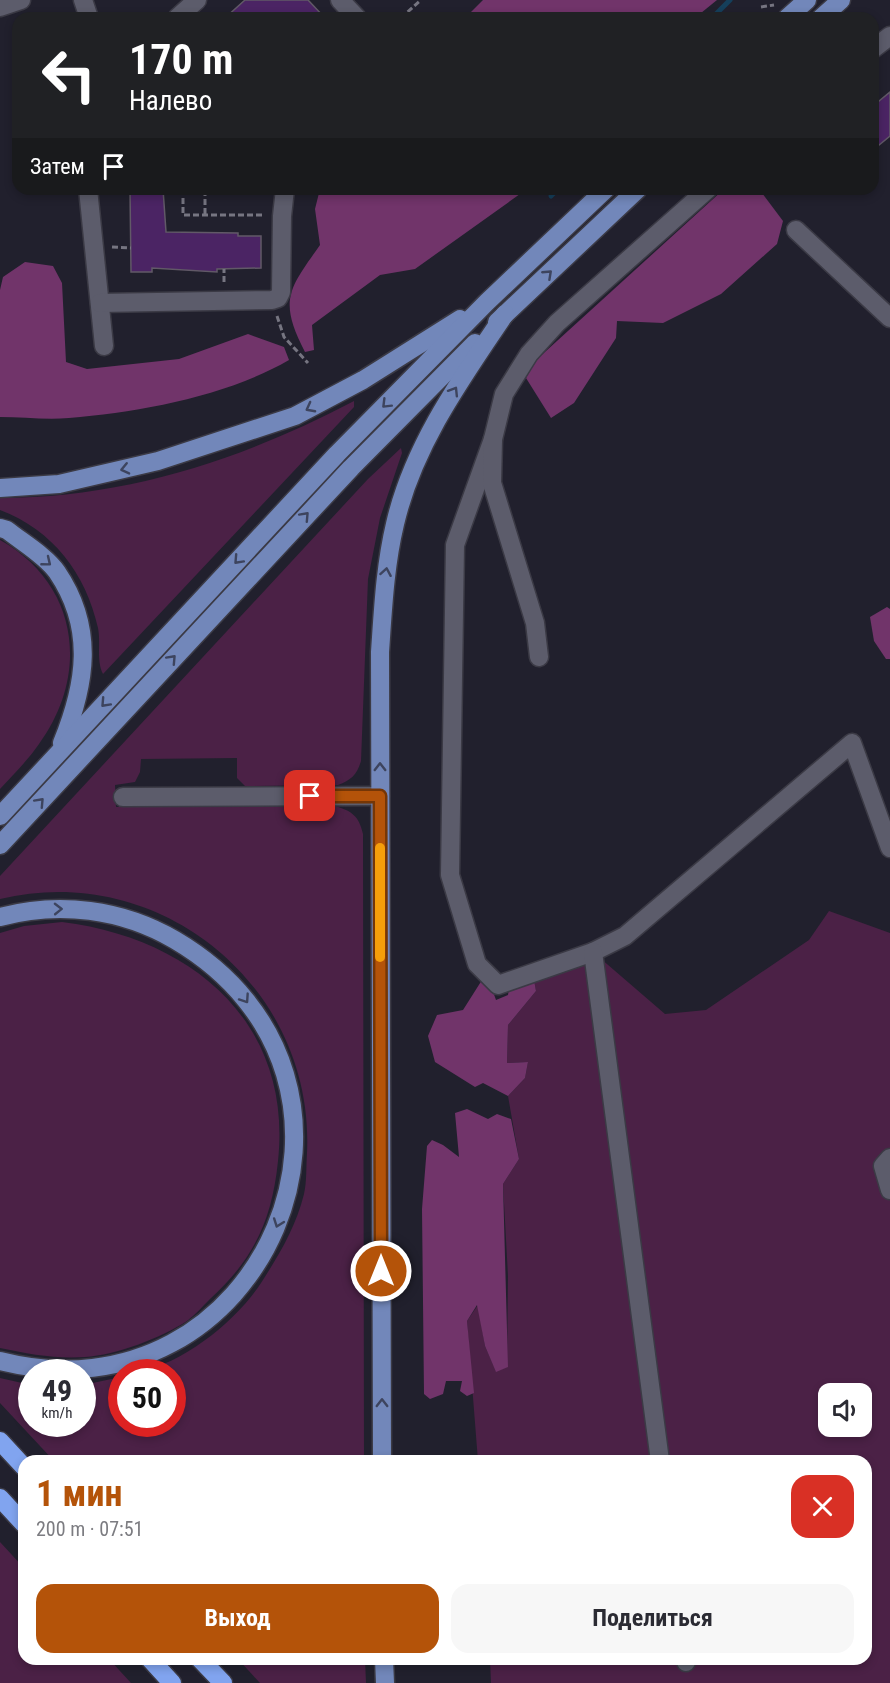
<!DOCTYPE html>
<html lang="ru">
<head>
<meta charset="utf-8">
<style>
	:root { --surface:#fff; --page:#f7f7f7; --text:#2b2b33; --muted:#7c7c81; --accent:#b45309 }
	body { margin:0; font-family:"Roboto Condensed",sans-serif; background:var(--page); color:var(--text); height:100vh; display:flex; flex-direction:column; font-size:22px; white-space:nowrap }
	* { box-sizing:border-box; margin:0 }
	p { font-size:20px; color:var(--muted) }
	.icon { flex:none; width:33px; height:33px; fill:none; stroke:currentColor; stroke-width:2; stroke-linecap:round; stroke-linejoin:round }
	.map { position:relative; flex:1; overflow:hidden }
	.sheet { position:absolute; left:18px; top:1455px; width:854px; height:210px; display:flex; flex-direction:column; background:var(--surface); border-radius:18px; box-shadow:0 3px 9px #0003 }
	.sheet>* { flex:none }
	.banner { position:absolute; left:12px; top:12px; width:867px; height:183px; border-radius:18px; box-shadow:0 3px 9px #0003; background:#202124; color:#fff; overflow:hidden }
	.controls { position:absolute; left:818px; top:1383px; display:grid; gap:12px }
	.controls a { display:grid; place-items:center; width:54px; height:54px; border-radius:12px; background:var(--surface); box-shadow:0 3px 9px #0003; font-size:30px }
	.speed { position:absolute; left:18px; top:1359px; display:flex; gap:12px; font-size:30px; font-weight:700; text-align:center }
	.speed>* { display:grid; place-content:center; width:78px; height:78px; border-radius:50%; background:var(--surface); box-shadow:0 3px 9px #0003; line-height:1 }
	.speed small { font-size:15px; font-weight:400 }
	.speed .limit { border:9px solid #d22; background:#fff; color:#111 }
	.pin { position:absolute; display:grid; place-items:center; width:51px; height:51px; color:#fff; margin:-26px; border-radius:12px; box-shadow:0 3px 9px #0006 }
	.me { position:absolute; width:66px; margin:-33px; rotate:0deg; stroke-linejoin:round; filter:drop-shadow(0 0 4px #0008) }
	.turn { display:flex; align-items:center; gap:21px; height:126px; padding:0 18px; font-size:27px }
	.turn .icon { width:78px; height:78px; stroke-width:2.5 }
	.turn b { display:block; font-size:42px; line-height:51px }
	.then { display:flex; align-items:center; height:57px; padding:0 18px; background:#0003; gap:12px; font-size:22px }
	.round { display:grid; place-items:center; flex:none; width:63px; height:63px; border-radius:18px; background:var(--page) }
	.headline { display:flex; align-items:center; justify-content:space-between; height:102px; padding:0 18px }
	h1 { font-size:36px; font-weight:700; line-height:45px; color:var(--accent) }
	.action { display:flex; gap:12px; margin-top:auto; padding:12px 18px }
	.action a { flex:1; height:69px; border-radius:18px; background:var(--accent); color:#fff; font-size:24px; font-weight:700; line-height:69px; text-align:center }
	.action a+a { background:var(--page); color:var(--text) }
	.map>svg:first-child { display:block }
</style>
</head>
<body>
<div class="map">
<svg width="890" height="1683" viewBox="0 0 890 1683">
	<rect width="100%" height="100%" fill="#21202d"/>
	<g fill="#4b2146" fill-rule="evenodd">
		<path d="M354,401v6l-251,267c-7,-14 -2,-31 -5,-46 -12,-54 -45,-98 -98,-118v-12c125,0 244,-39 354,-97z"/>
		<path d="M401,448l1,5 -22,65 -12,61 -7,182c-4,14 -10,19 -23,24l-93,1 -8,-8v-20l-96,1 -1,13 -5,10 -20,3 1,22 219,-1c17,5 24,10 28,28l1,627h-310l-54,-58v-25l31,7 1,39h50l1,-39 38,-8 1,47h50v-52h-33c46,-10 97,-51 122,-89 18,-28 35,-56 43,-89 3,-13 2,-28 3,-41 8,-165 -146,-293 -307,-254v-23l368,-397z"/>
		<path d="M0,540c79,44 90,134 39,204 -11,16 -26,31 -39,45z"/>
		<path d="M829,911l61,22v750h-399l-1,-24h376v-198h-388l-11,-140 11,-16 7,41 11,25 11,-4 1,-91 -5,-92 16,-25 -11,-63 17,-18 3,-16 -21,1 1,-38 28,-34 -2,-11 66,-22 65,56 41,-4 103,-70zM828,1394h33v32h-33z"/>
		<path d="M62,922c129,16 231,100 216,239 -6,59 -24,98 -68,138 -7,7 -15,16 -23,22 -26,17 -71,34 -102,36 -29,2 -57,-3 -85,-9v-415l24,-7z"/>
		<polygon points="0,1542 24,1568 24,1659 109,1659 131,1683 0,1683"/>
		<polygon points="238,1659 365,1659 366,1683 260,1683"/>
	</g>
	<g fill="#71346a">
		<polygon points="483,0 717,0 701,13 700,18 465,18"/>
		<path d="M320,189h207l-112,80 -35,6 -68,50 2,25 -9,2c-27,-52 -16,-63 15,-107l-5,-36z"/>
		<polygon points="724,189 759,189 783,221 777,244 721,294 663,323 617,321 616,338 574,403 551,418 526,378 535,361"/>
		<path d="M25,262l28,4 9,17 4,79 21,7 92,-10 69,-25 36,13 5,13c-62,36 -149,52 -220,58 -23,2 -46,-1 -69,-1v-127l3,-13z"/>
		<polygon points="887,607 890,609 890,659 886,659 874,641 870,617"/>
		<polygon points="482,980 491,986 496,1000 508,995 510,982 534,980 536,991 508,1025 507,1063 528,1062 525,1078 508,1096 483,1083 475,1087 435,1062 428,1036 437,1015 463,1010"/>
		<polygon points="467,1109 488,1119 497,1114 511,1119 519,1159 503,1184 508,1367 496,1372 485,1346 477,1305 467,1321 474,1393 467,1396 460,1391 462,1381 446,1381 443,1394 430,1399 424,1394 422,1209 427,1146 432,1140 443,1145 459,1157 455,1113"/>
	</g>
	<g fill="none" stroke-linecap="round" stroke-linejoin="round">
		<g stroke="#153f5b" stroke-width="5">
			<polyline points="712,18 730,0"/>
			<polyline points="551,196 558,189"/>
		</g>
	</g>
	<g fill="#4b2464" stroke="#615967" stroke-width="1.5">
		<polygon points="245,0 308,0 325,18 225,18"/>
		<polygon points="890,92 890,136 873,150 873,106"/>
		<polygon points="130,189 163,189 166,232 238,233 238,236 261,236 261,268 217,269 217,272 152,268 152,272 131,272"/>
	</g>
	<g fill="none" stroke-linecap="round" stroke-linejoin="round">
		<g stroke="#3b3a45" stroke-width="21">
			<g id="minor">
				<polyline points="83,0 89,18"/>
				<polyline points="340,0 357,18"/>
				<polyline points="0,7 21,0"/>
				<polyline points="177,18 197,0"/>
				<polyline points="873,49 890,36"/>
				<polyline points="88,189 104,346"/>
				<polyline points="796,230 890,318"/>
				<polyline points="100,303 272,300 278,298 281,292 282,216 285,189"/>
				<polyline points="493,439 455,545 450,875 477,964 498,985 593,952 625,936 852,743 890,848"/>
				<polyline points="539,657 535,623 492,483 493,439 504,394 529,354 557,323 708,189"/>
				<polyline points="123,797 380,796"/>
				<polyline points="593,952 660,1461"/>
				<polyline points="890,1158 883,1166 890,1190"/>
				<polyline points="685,1659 686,1662"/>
			</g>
		</g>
		<g stroke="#3b3a45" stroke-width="21">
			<g id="major">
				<polyline points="787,18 807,0"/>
				<polyline points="821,18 841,0"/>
				<polyline points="497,322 638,189"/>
				<polyline points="0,488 59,484 158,461 295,416 363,380 460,319"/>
				<path d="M0,528l7,2c15,12 39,26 50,42 38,56 29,112 5,171"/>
				<polyline points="0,816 337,454 487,302 606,189"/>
				<polyline points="0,845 351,468 475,343"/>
				<path d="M0,917c59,-16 122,-8 175,23 238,140 88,488 -175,421"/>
				<path d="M382,1461l-2,-809c3,-43 5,-86 15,-128 18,-78 66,-145 110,-210"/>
				<polyline points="384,1659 385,1683"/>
			</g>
		</g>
		<g stroke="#3b3a45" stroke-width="21">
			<g id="highway">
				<polyline points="0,1441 24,1467"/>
				<polyline points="0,1498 24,1524"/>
				<polyline points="150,1659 172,1683"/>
				<polyline points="200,1659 223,1683"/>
			</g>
		</g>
		<g stroke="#767581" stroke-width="3" stroke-dasharray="6 3" stroke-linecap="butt">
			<polyline points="761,7 774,5"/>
			<polyline points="401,18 421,0"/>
			<polyline points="183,189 183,215 265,215"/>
			<polyline points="205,214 205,189"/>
			<polyline points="112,247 131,248"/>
			<polyline points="224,282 224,269"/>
			<polyline points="277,316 284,337 308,363"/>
		</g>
		<use href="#minor" stroke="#5c5c6b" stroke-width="18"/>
		<use href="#major" stroke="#7287ba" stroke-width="18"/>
		<use href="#highway" stroke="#81a4ef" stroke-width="18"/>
	</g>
	<defs><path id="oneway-chevron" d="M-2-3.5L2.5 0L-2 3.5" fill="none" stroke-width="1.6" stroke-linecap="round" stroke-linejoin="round" transform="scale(1.5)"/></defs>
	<g stroke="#3d445e">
		<use href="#oneway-chevron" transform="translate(548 274) rotate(-43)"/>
		<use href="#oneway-chevron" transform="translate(454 391) rotate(-58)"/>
		<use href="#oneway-chevron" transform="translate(386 404) rotate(135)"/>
		<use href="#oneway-chevron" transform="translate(310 408) rotate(152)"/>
		<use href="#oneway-chevron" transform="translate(125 469) rotate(167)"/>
		<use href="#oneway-chevron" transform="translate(305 516) rotate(-47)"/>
		<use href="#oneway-chevron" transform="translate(238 560) rotate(133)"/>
		<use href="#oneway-chevron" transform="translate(47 562) rotate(39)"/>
		<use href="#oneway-chevron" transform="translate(386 572) rotate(-80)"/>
		<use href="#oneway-chevron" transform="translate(172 659) rotate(-47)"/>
		<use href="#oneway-chevron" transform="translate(105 703) rotate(133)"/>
		<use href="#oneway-chevron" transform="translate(380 767) rotate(-90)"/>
		<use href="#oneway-chevron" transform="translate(40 802) rotate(-47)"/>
		<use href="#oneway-chevron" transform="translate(58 909) rotate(-1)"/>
		<use href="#oneway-chevron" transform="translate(245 999) rotate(56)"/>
		<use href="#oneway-chevron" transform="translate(278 1223) rotate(110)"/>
		<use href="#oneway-chevron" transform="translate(382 1403) rotate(-90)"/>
	</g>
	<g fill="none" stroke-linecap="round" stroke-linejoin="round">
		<g stroke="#753606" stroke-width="15">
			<polyline id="route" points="310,796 380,796 381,1271"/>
		</g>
		<use href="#route" stroke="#b45309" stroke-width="10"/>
		<polyline stroke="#f59e0b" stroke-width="10" points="380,848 380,957"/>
	</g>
</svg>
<div class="controls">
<a><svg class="icon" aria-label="sound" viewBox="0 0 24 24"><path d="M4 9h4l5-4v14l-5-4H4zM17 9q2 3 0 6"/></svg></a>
</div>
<div class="speed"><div>49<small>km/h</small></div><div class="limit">50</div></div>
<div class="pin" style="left:310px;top:796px;background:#d93025"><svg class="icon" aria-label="arrive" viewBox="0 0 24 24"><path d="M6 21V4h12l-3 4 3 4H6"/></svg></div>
<svg class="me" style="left:381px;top:1271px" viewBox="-20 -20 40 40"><circle r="17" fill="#b45309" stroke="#fff" stroke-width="3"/><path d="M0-11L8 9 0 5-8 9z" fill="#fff"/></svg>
<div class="banner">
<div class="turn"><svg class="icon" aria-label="left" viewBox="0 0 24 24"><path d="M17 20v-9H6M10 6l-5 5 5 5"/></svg><div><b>170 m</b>Налево</div></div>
<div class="then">Затем<svg class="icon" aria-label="arrive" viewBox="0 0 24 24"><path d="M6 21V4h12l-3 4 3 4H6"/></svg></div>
</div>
<section class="sheet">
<div class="headline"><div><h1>1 мин</h1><p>200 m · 07:51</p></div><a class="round" style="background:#d93025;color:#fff"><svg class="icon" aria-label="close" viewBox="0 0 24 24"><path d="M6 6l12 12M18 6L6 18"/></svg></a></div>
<div class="action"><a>Выход</a><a>Поделиться</a></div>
</section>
</div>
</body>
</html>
